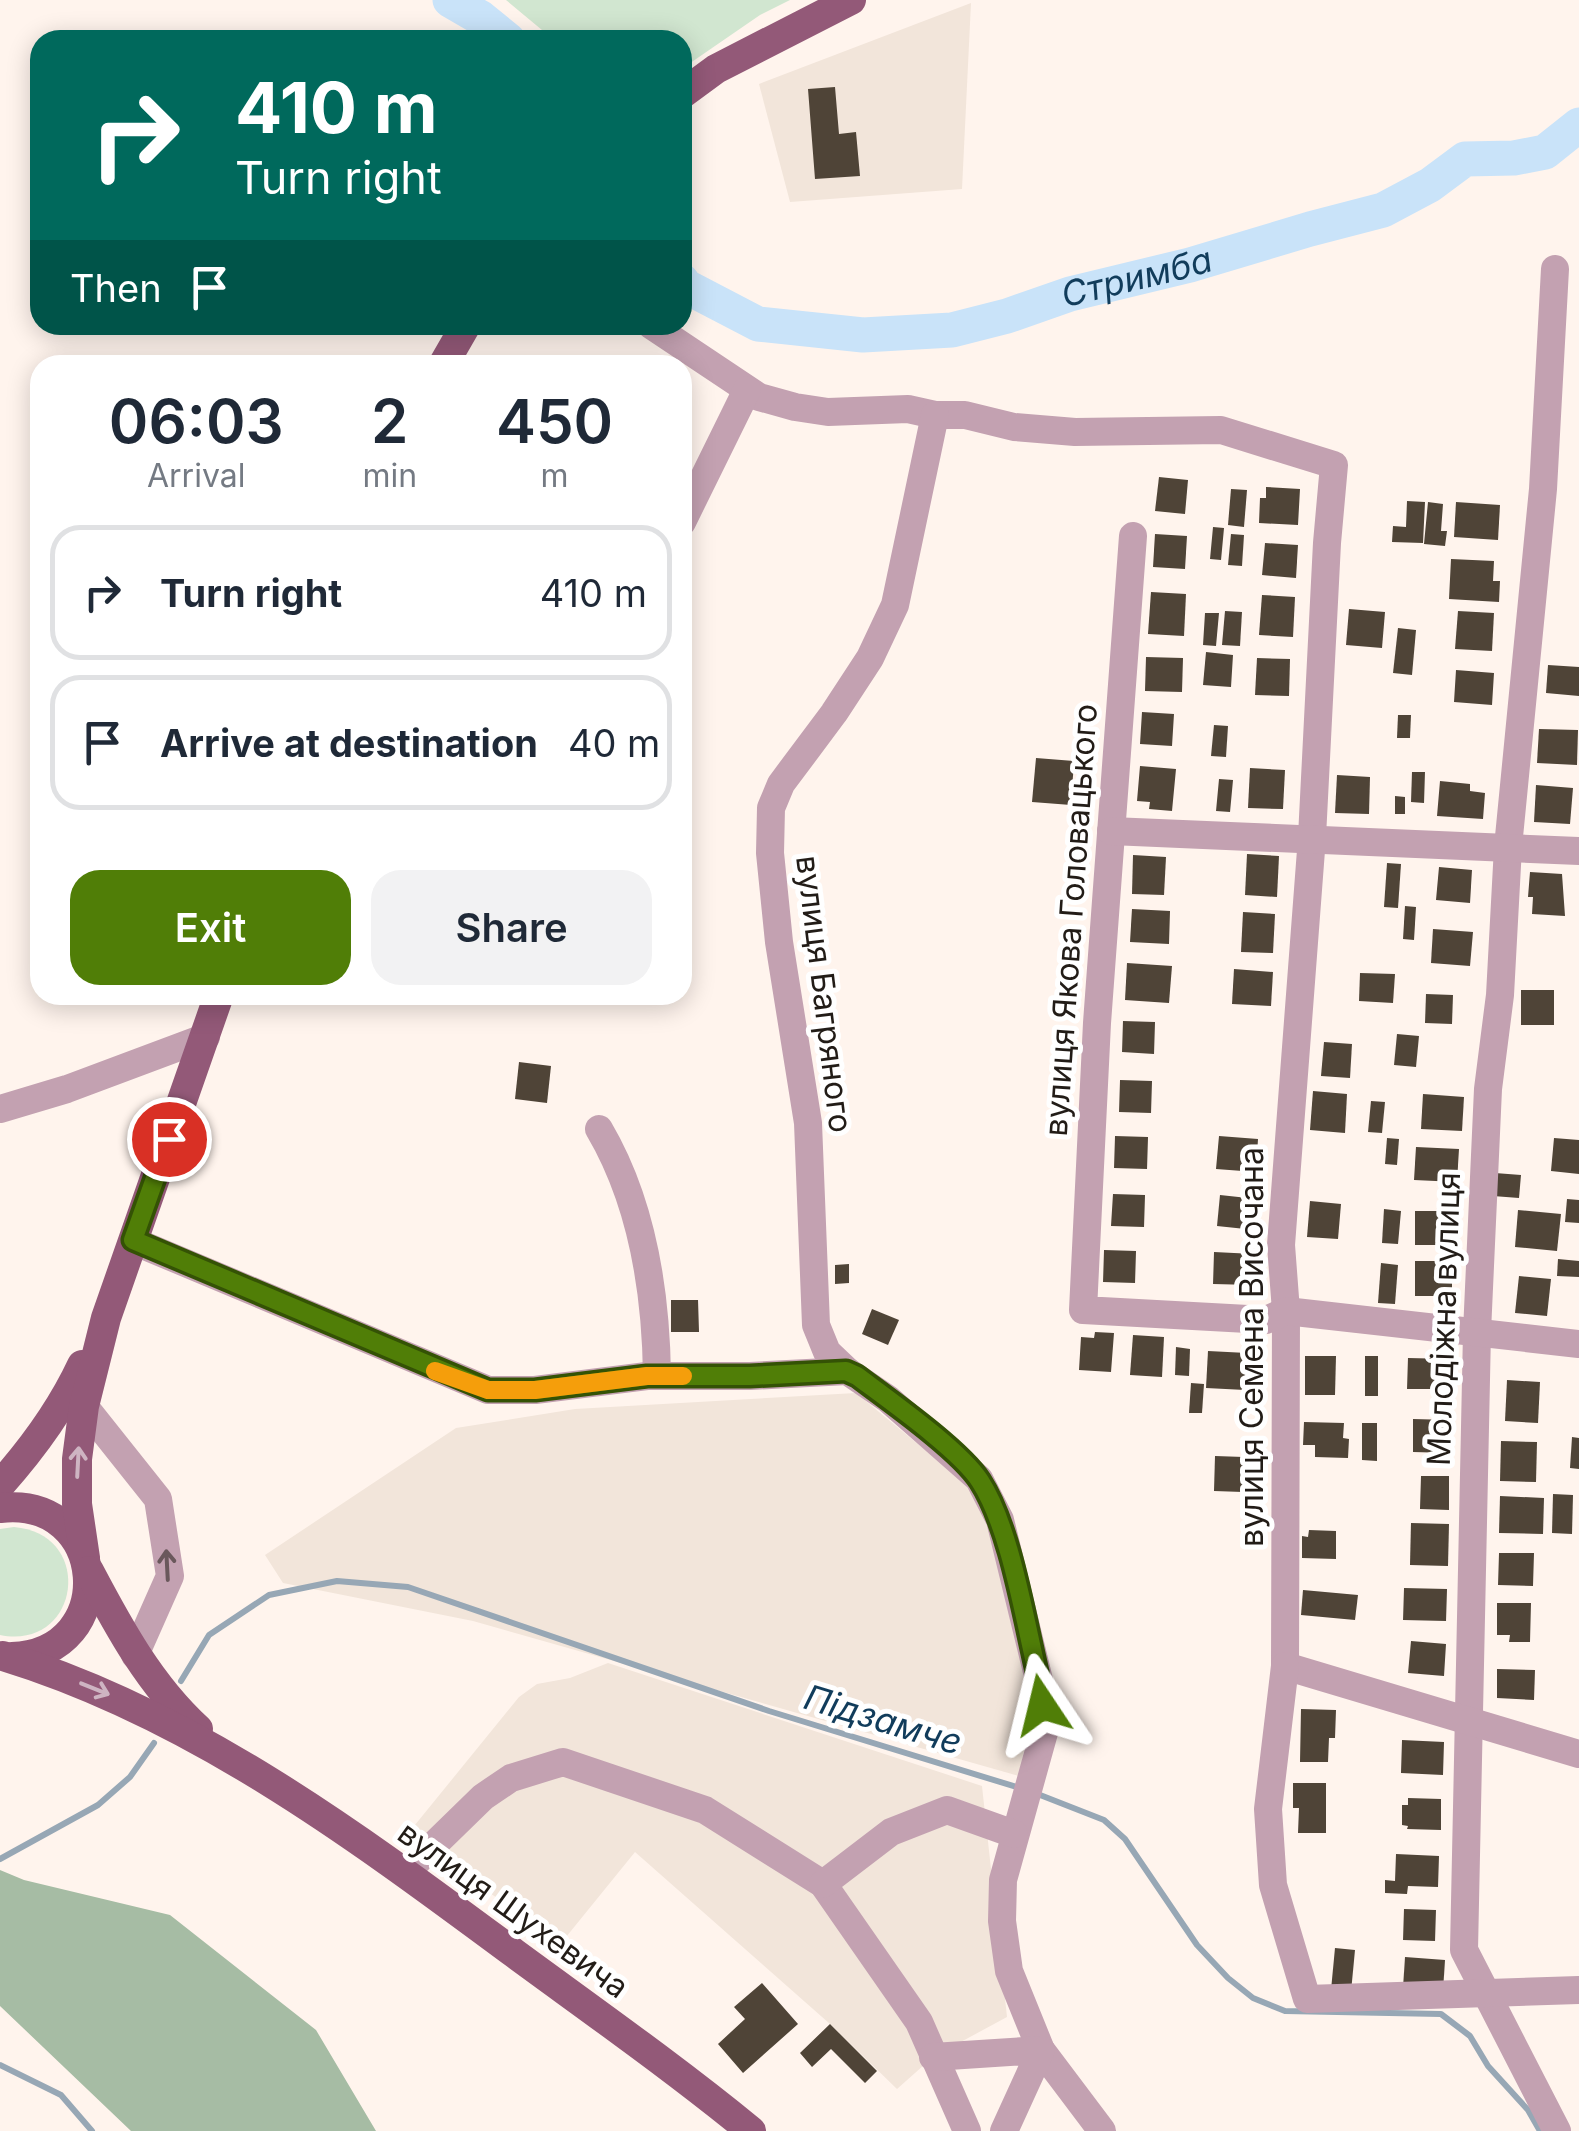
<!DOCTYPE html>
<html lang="en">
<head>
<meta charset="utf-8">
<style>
	:root { --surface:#fff; --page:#f2f2f3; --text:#1f2937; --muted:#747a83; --line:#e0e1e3; --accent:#507e07 }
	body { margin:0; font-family:Inter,sans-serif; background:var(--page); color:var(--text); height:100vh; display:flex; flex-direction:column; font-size:38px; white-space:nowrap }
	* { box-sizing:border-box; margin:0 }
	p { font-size:32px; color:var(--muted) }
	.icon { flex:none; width:55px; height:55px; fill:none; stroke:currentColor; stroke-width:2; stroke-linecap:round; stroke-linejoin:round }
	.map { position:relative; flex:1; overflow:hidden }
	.panel { position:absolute; left:30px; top:355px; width:662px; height:650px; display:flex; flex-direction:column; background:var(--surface); border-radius:30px; box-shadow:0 5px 25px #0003 }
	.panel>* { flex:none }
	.banner { position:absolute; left:30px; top:30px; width:662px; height:305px; border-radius:30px; box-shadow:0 5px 25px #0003; background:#00695c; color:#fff; overflow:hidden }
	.pin { position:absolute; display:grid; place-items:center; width:85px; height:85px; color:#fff; margin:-42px; border:5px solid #fff; border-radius:50%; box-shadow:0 2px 10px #0007 }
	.me { position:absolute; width:110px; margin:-55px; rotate:350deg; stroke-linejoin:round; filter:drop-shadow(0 0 8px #0008) }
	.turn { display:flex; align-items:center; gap:35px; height:210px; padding:0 40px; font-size:45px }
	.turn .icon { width:130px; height:130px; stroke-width:2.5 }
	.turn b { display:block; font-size:70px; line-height:85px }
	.then { display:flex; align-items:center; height:95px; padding:0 40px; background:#0003; gap:20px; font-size:38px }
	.eta { display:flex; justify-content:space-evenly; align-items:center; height:170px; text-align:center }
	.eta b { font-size:60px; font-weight:600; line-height:70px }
	.button { display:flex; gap:20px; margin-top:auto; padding:20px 40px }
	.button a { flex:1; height:115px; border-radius:30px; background:var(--accent); color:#fff; font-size:40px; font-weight:600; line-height:115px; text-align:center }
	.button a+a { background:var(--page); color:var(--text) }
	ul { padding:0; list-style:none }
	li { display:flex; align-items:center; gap:30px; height:135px; margin:0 20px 15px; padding:0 20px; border:5px solid var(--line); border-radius:30px }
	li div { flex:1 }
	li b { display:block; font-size:38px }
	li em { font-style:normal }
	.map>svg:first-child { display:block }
</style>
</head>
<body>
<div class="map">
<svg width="1579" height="2131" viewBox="0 0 1579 2131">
	<rect width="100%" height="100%" fill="#fff4ed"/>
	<g fill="#f2e5da">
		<polygon points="971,3 962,189 790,202 759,84"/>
		<polygon points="856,1393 970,1487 1002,1558 1031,1714 1019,1776 473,1621 283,1583 265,1555 456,1428 575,1409"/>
		<polygon points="608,1663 982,1786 1007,2017 933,2057 897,2089 830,2024 635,1852 562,1942 406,1836 519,1697 537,1684 570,1678"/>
	</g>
	<g fill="#d1e6d0">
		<polygon points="506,0 790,0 760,15 683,68 682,40 554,40"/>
		<path d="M14,1527c82,7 66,124 -14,108v-106z"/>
	</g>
	<polygon fill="#a6bca4" points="0,1870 24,1880 170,1915 316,2030 376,2131 131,2131 0,2006"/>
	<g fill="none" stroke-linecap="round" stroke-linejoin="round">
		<g stroke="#97a7b5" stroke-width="6">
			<polyline points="181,1681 209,1635 269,1595 337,1581 408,1587 769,1711 1023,1789"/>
			<polyline points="1035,1793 1104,1820 1125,1839 1197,1945 1228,1978 1253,1998 1285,2011 1441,2014 1470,2036 1488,2066 1528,2110 1540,2131"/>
			<polyline points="0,1859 98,1805 130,1777 154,1743"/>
			<polyline points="0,2065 61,2095 92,2131"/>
		</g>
		<g stroke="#c9e3f9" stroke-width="35">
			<polyline points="450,0 481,18 508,40"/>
			<path id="s1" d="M682,281l3,5 73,38 105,11 89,-5 55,-14 63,-22 120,-29 120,-36 73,-19 47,-25 35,-26 49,-1 31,-6 34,-27"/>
		</g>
	</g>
	<g fill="#4f4437">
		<polygon points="835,87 839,134 856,132 860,176 815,179 808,89"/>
		<polygon points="1159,477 1188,480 1185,514 1155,511"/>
		<polygon points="1266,487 1300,489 1298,525 1259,523 1260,498 1266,498"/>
		<polygon points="1231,489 1247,490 1244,527 1228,525"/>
		<polygon points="1407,501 1425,502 1423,543 1392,542 1393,526 1406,527"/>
		<polygon points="1428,502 1443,504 1441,531 1447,531 1445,546 1424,544"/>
		<polygon points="1456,502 1500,505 1498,540 1454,537"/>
		<polygon points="1213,527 1224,528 1221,560 1210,559"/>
		<polygon points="1155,534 1187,536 1185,569 1153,567"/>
		<polygon points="1231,534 1244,535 1242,566 1228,565"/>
		<polygon points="1265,543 1298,545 1296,578 1262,575"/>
		<polygon points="1451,559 1494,561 1493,581 1500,581 1499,602 1449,599"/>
		<polygon points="1151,592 1186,594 1184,636 1148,634"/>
		<polygon points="1262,595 1295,597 1293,637 1259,635"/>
		<polygon points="1349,609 1385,612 1382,648 1346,645"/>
		<polygon points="1225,611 1242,612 1240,646 1222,645"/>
		<polygon points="1458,611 1494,613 1492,651 1455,649"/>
		<polygon points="1205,613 1219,613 1216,646 1203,645"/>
		<polygon points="1398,628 1416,630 1412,675 1393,673"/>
		<polygon points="1206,652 1233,655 1231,687 1203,685"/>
		<polygon points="1146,657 1183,658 1182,692 1145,691"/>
		<polygon points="1257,658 1290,659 1289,696 1255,695"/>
		<polygon points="1548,665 1579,667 1579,696 1546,693"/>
		<polygon points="1456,670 1494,673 1492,705 1454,702"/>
		<polygon points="1142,712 1174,714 1172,746 1140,744"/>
		<polygon points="1398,715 1411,715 1410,738 1397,738"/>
		<polygon points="1214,725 1228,726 1226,757 1211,756"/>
		<polygon points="1539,729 1578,730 1577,765 1537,763"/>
		<polygon points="1036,758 1074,761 1071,805 1032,802"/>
		<polygon points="1140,766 1176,769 1172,811 1149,809 1150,802 1137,801"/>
		<polygon points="1250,768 1285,770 1283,809 1248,808"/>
		<polygon points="1412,772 1425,772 1424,803 1411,802"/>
		<polygon points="1337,775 1370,777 1369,814 1335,813"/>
		<polygon points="1219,779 1233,780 1230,812 1216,811"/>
		<polygon points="1440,781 1470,784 1470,791 1485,793 1483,819 1437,816"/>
		<polygon points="1536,785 1573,788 1570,824 1534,822"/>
		<polygon points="1395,796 1405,797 1405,814 1395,814"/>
		<polygon points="1247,854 1279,856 1277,897 1245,895"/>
		<polygon points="1133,855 1166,857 1164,895 1132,894"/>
		<polygon points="1387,863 1401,864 1398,908 1384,907"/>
		<polygon points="1439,867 1472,870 1470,903 1436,900"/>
		<polygon points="1530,872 1562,874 1565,916 1532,914 1533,897 1528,897"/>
		<polygon points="1405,906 1416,907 1414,940 1403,939"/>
		<polygon points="1132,909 1170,911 1169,944 1130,942"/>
		<polygon points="1243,912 1275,914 1273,953 1241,952"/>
		<polygon points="1433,929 1473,932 1470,966 1431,963"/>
		<polygon points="1127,963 1172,966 1169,1003 1125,1000"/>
		<polygon points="1234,969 1273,972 1271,1006 1232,1004"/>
		<polygon points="1360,973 1395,974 1393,1003 1359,1001"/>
		<rect x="1521" y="990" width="33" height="35"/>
		<polygon points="1426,994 1453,995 1452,1024 1425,1023"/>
		<polygon points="1123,1021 1155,1022 1154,1054 1122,1052"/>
		<polygon points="1397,1034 1419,1036 1416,1067 1394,1065"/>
		<polygon points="1324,1042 1352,1044 1350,1078 1321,1076"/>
		<polygon points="519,1062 551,1066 547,1103 515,1099"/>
		<polygon points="1120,1080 1152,1081 1151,1113 1119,1112"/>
		<polygon points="1313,1091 1347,1094 1345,1133 1310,1130"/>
		<polygon points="1423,1094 1464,1097 1462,1131 1421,1129"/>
		<polygon points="1371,1101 1385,1102 1382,1133 1368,1132"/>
		<polygon points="1115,1136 1148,1137 1147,1169 1114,1168"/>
		<polygon points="1219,1136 1258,1139 1256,1172 1216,1169"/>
		<polygon points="1387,1138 1399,1139 1397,1165 1385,1164"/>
		<polygon points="1554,1138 1579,1140 1579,1174 1551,1171"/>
		<polygon points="1416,1147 1459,1149 1457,1182 1414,1180"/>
		<polygon points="1495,1173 1521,1175 1519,1198 1493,1196"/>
		<polygon points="1113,1194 1145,1195 1144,1227 1111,1226"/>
		<polygon points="1220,1195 1257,1199 1255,1230 1217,1226"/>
		<polygon points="1567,1199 1579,1200 1579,1223 1565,1222"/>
		<polygon points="1310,1201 1341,1204 1338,1239 1307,1237"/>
		<polygon points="1384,1209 1401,1211 1398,1244 1382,1243"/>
		<polygon points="1518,1210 1561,1214 1557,1251 1515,1247"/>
		<polygon points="1415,1211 1453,1211 1452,1245 1415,1245"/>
		<polygon points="1104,1250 1136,1251 1135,1283 1103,1282"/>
		<polygon points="1214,1252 1254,1254 1253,1285 1213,1284"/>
		<polygon points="1558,1259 1579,1261 1579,1277 1557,1276"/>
		<rect x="1415" y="1261" width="37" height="35"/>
		<polygon points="1381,1263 1398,1265 1395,1304 1378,1303"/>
		<polygon points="849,1264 849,1283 835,1284 835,1265"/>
		<polygon points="1519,1276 1551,1279 1547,1316 1515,1313"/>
		<polygon points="671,1300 698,1300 699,1332 671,1332"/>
		<polygon points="872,1309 899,1320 888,1345 862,1334"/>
		<polygon points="1095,1332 1114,1333 1111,1372 1079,1370 1081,1337 1094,1338"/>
		<polygon points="1133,1335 1164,1337 1162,1377 1130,1375"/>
		<polygon points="1176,1347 1190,1349 1189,1376 1175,1375"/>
		<polygon points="1208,1351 1247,1353 1245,1390 1206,1388"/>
		<polygon points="1305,1356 1336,1356 1335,1395 1305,1395"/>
		<rect x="1365" y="1356" width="13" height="40"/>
		<polygon points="1408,1358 1451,1359 1451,1389 1407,1389"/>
		<polygon points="1507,1380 1540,1382 1538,1423 1505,1421"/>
		<polygon points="1191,1383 1204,1384 1202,1413 1189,1413"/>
		<polygon points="1413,1419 1450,1420 1450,1453 1413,1452"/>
		<polygon points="1304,1422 1344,1423 1343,1438 1349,1439 1348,1458 1315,1457 1315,1445 1303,1445"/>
		<polygon points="1362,1423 1377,1423 1377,1461 1362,1460"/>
		<polygon points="1572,1437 1579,1438 1579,1469 1570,1468"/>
		<polygon points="1501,1441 1537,1442 1536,1482 1500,1481"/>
		<polygon points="1215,1456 1244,1457 1243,1492 1214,1491"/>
		<polygon points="1421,1476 1449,1476 1449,1510 1420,1509"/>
		<polygon points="1553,1494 1573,1495 1572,1534 1552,1533"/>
		<polygon points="1500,1496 1544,1498 1543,1534 1499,1533"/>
		<polygon points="1411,1523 1449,1524 1448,1566 1410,1565"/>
		<polygon points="1309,1530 1336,1531 1336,1559 1302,1558 1302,1536 1308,1537"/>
		<polygon points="1499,1553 1534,1553 1533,1586 1498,1585"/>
		<polygon points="1404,1588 1447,1589 1446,1621 1403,1620"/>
		<polygon points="1303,1590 1358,1595 1355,1620 1301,1615"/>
		<polygon points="1497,1603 1531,1603 1530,1642 1509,1642 1510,1635 1497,1635"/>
		<polygon points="1411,1641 1446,1644 1444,1676 1408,1673"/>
		<polygon points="1497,1669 1535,1670 1534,1700 1497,1698"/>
		<polygon points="1301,1709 1336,1710 1335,1738 1329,1738 1328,1762 1300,1762"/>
		<polygon points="1402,1740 1444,1742 1443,1775 1401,1773"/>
		<polygon points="1293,1783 1326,1783 1326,1833 1298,1833 1299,1808 1293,1808"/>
		<polygon points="1408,1798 1441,1799 1441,1830 1407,1829 1408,1826 1402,1825 1402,1805 1408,1805"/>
		<polygon points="1396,1854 1439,1856 1438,1887 1408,1886 1407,1894 1385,1893 1385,1880 1395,1881"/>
		<polygon points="1404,1909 1436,1910 1435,1941 1403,1940"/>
		<polygon points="1335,1948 1355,1950 1351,1992 1331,1990"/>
		<polygon points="1405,1957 1445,1960 1443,1991 1403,1988"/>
		<polygon points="762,1983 798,2024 743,2073 718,2044 745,2019 734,2007"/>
		<polygon points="830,2024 877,2071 865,2083 831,2049 812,2067 800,2053"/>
	</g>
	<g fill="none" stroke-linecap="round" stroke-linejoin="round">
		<g stroke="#c3a1b1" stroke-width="28">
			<polyline points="1555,269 1543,489 1508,847 1500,995 1488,1089 1477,1332 1464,1950 1557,2131"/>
			<polyline points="651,325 759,397 795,407 828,412 908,409 935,415 965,415 1014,427 1075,432 1221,430 1334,465 1327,543 1312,837 1281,1245 1286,1311 1285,1666 1579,1754"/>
			<polyline points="682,522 747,390"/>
			<polyline points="1133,536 1097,1023 1083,1310 1266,1320 1286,1311 1579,1344"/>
			<polyline points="1111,831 1579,851"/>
			<polyline points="0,1109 67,1089 206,1037"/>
			<path d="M599,1129c43,73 57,163 58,247"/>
			<polyline points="133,1241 488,1390 535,1390 647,1376 750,1376 847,1371 888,1399 979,1479 1000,1520 1039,1680 1045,1729 1003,1880 1002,1921 1009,1971 1041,2050 1102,2131"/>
			<polyline points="847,1371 827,1352 816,1325 808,1123 779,942 770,853 771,808 781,784 834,713 870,658 895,605 935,415"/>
			<polyline points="84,1406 158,1499 170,1576 135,1655"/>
			<polyline points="1285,1666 1268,1809 1273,1885 1307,1999 1579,1990"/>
			<polyline points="405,1873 483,1797 511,1778 563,1762 705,1810 823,1884 919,2022 967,2131"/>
			<polyline points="823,1884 891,1832 947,1810 1014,1834"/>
			<polyline points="933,2057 1041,2050 1004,2131"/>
		</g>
		<g stroke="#935978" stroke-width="30">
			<polyline points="682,94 716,69 851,0"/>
			<polyline points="443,365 466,325"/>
			<path d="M0,1485c33,-37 61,-75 82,-120"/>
			<path d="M0,1508c109,-13 121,145 12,149"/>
			<polyline points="85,1558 77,1504 77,1459 84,1406 106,1318 219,995"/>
			<path d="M89,1571c30,57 61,114 109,158"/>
			<path d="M3,1656c190,58 353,180 511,297 79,58 160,115 237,178"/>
		</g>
	</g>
	<defs><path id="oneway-shaft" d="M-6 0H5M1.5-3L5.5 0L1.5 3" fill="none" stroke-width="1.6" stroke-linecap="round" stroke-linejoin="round" transform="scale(2.5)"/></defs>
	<g stroke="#ceb4c2">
		<use href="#oneway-shaft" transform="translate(78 1462) rotate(-87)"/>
		<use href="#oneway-shaft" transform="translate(95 1689) rotate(22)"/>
	</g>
	<use stroke="#6a585c" href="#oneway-shaft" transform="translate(167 1565) rotate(-93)"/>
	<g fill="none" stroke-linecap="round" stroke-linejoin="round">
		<g stroke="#345205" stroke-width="25">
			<path id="route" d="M169,1139l-36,101 355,150h47l112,-14h103l96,-5 11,5c32,24 103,74 123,105 31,48 45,142 59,199l3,25"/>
		</g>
		<use href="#route" stroke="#507e07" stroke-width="18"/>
		<polyline stroke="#f59e0b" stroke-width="18" points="435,1371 488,1390 535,1390 647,1376 683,1376"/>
	</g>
	<g text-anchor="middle" stroke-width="10" stroke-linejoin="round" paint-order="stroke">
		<g font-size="32" fill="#221c17" stroke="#fff">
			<text transform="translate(1071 920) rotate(-86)" y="11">вулиця Якова Головацького</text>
			<text transform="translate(824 994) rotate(83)" y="11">вулиця Багряного</text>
			<text transform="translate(1444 1319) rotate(-88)" y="11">Молодіжна вулиця</text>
			<text transform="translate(1252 1347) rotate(-90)" y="11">вулиця Семена Височана</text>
			<text transform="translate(513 1910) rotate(36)" y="11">вулиця Шухевича</text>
		</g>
		<g font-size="35" font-style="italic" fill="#113c5b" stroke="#fff">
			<text dy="12" stroke="none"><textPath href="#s1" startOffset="475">Стримба</textPath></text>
			<text transform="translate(883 1720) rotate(17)" y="12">Підзамче</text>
		</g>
	</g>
</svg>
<div class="pin" style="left:169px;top:1139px;background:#d93025"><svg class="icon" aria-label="arrive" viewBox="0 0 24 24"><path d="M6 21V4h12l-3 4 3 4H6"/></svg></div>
<svg class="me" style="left:1042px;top:1705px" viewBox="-20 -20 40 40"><path d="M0-17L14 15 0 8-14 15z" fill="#507e07" stroke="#fff" stroke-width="4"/></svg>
<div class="banner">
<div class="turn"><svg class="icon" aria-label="right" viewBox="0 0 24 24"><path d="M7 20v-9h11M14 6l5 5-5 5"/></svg><div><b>410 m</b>Turn right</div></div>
<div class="then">Then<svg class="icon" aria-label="arrive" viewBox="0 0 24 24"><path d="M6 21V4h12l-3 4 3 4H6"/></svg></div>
</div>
<section class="panel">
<div class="eta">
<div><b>06:03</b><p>Arrival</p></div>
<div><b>2</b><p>min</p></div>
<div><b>450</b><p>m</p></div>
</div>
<ul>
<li><svg class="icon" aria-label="right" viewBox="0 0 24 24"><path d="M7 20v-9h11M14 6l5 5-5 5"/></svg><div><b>Turn right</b></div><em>410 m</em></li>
<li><svg class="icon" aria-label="arrive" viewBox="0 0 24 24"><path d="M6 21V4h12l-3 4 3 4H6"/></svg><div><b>Arrive at destination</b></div><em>40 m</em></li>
</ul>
<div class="button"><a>Exit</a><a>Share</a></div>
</section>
</div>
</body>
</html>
